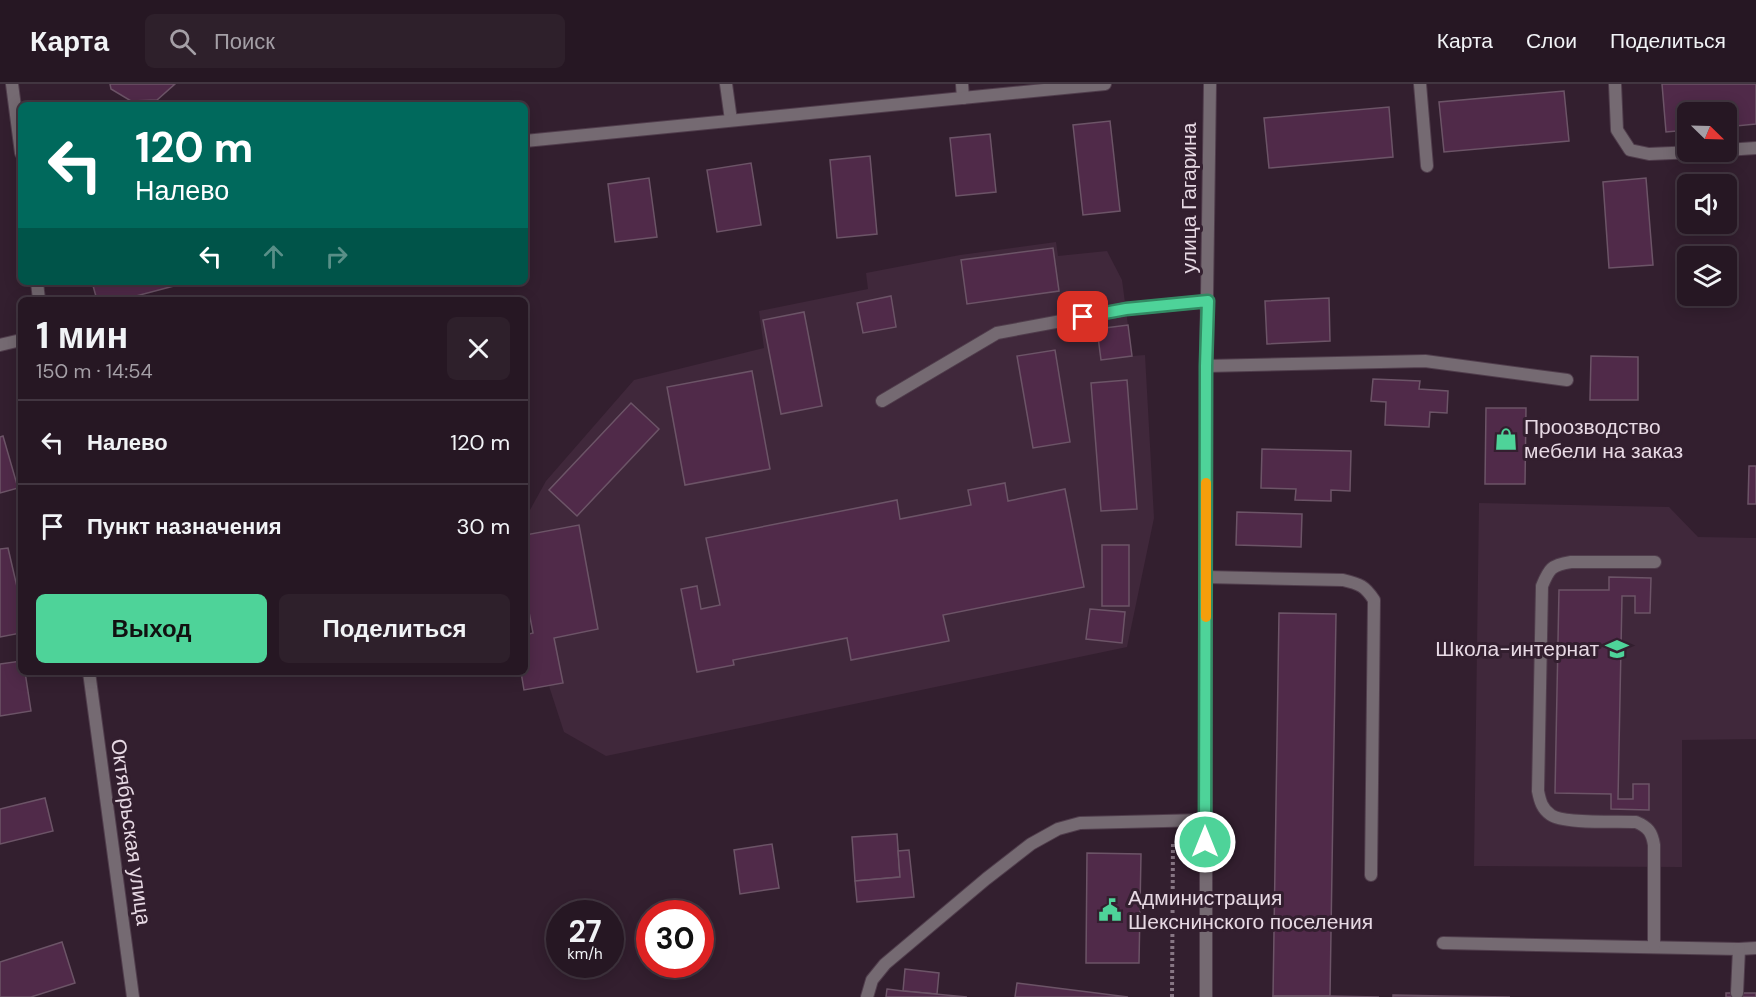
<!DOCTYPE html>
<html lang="ru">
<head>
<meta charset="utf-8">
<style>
	:root { --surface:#261723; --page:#2e202b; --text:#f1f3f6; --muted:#a49fa6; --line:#423641; --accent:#4ed399 }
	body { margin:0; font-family:"DM Sans",sans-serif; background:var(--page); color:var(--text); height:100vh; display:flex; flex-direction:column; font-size:22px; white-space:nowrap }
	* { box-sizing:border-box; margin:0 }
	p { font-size:20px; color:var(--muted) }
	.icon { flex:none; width:33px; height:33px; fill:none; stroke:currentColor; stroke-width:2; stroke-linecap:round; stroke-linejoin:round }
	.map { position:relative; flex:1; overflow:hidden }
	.drawer { position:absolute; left:18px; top:213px; width:510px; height:378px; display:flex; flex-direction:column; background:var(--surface); border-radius:9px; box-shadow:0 3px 15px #0003,0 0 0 2px var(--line) }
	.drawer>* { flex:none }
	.hud { position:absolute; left:18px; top:18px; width:510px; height:183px; border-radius:9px; box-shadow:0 3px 15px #0003,0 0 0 2px var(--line); background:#00695c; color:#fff; overflow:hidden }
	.needle { width:39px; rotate:113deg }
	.buttons { position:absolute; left:1677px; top:18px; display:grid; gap:12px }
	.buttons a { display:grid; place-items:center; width:60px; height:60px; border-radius:9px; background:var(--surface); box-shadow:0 3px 15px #0003,0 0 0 2px var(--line); font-size:30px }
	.speed { position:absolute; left:546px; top:816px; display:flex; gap:12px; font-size:30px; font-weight:700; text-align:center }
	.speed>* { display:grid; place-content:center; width:78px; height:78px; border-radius:50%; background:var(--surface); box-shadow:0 3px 15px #0003,0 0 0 2px var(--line); line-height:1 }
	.speed small { font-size:15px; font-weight:400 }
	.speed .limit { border:9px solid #d22; background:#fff; color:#111 }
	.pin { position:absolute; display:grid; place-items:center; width:51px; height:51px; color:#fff; margin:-26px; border-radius:12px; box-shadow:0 3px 9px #0006 }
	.me { position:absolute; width:66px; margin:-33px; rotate:0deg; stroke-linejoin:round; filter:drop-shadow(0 0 4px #0008) }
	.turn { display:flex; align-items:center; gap:21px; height:126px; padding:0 18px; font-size:27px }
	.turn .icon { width:78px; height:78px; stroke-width:2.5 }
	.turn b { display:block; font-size:42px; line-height:51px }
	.lanes { display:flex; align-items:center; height:57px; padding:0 18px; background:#0003; justify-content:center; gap:30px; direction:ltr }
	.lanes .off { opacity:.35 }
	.round { display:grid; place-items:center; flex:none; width:63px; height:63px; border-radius:9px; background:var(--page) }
	.overview { display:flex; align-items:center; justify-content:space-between; height:102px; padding:0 18px }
	h1 { font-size:36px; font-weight:800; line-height:45px }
	.button { display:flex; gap:12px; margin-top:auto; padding:12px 18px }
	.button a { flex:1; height:69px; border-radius:9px; background:var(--accent); color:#111; font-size:24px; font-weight:800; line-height:69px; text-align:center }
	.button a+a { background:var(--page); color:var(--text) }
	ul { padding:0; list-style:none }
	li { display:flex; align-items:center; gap:18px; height:84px; padding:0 18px; border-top:2px solid var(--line) }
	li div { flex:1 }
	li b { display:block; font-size:22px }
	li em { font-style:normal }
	header { display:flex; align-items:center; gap:36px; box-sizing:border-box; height:84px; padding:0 30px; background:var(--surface); border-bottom:2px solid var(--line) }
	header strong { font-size:28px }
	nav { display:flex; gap:33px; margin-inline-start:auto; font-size:21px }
	.search { width:420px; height:54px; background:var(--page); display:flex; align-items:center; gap:15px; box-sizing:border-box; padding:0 21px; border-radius:9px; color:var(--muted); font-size:22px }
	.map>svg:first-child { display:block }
</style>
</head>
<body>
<header>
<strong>Карта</strong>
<div class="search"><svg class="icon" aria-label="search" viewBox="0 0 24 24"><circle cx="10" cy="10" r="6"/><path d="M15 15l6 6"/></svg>Поиск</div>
<nav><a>Карта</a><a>Слои</a><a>Поделиться</a></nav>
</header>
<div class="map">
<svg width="1756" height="913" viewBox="0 0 1756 913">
	<rect width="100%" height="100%" fill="#331f2f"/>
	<g fill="#40283b">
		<polygon points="1056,158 1058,172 1107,167 1122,196 1132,272 1145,271 1154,434 1127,563 606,672 564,648 549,602 524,606 521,588 525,588 525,551 533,549 525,507 525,435 546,397 634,296 764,264 759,227 868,205 866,189 960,171"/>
		<polygon points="1479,419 1669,423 1698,453 1756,454 1756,655 1682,656 1682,783 1474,782"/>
	</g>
	<g fill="#502a49" stroke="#6c5467" stroke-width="1.5">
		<polygon points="110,0 175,0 157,16 131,17 111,5"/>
		<polygon points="1662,0 1756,0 1756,40 1726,43 1726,28 1688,28 1688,46 1666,48"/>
		<polygon points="1564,7 1569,57 1444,68 1439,18"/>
		<polygon points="1389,23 1393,73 1269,84 1264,34"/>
		<polygon points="1110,37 1120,127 1083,131 1073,41"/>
		<polygon points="990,50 996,108 956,112 950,54"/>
		<polygon points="870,72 877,150 837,154 830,76"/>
		<polygon points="751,79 761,141 717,148 707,86"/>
		<polygon points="649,94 657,153 615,158 608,100"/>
		<polygon points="1646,94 1653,181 1609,184 1603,98"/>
		<polygon points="1053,164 1059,207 967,220 961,176"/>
		<polygon points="92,198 189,198 121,216 97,216"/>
		<polygon points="891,212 896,243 863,249 857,219"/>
		<polygon points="1329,214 1330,257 1267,260 1265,217"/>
		<polygon points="804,228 822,322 781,330 763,236"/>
		<polygon points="1128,241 1132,272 1101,276 1097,245"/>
		<polygon points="1055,266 1070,358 1033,364 1017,272"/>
		<polygon points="1591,272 1638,273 1638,316 1590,316"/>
		<polygon points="752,287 770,385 685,401 667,303"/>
		<polygon points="1373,295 1420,297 1419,305 1448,307 1447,329 1430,328 1429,343 1385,341 1386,318 1371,317"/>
		<polygon points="1127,296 1137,425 1101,427 1091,299"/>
		<polygon points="631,319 659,345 577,432 549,406"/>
		<polygon points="1486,324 1526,324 1525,400 1485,400"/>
		<polygon points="3,352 18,404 0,409 0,353"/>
		<polygon points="1262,365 1351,367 1350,407 1331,406 1331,417 1295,416 1296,405 1261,404"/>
		<polygon points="1749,382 1756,382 1756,420 1748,420"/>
		<polygon points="1005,399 1008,417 1065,405 1084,503 943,531 949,557 851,576 847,554 733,576 734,581 697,588 681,505 697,502 701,525 720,521 706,454 897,416 900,435 971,421 968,406"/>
		<polygon points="1237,428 1302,430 1301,463 1236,461"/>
		<polygon points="579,441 598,545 554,554 563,599 524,606 521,588 525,588 525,551 533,549 525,507 525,451"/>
		<rect x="1102" y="461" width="27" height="61"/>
		<polygon points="8,464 21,520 21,549 0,553 0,465"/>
		<polygon points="1609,493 1651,494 1650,529 1635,529 1635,512 1622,512 1618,715 1633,715 1633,700 1649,700 1649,726 1611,725 1611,710 1555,709 1559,506 1609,506"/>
		<polygon points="1090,525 1125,528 1122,559 1086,555"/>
		<polygon points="1279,529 1336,530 1330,912 1273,912"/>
		<polygon points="21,577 21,588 25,588 31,627 0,632 0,580"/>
		<polygon points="45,714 53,747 0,760 0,725"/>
		<polygon points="897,750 900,793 855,797 852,753"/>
		<polygon points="772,760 779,804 740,810 734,766"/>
		<polygon points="909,766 914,813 857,818 855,797 900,793 898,767"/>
		<polygon points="1087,769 1141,770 1139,879 1086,879"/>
		<polygon points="62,858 75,899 31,913 0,913 0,878"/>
		<polygon points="905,885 939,889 937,910 903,907"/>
		<polygon points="1017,899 1128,913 1015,913"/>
		<polygon points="887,905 903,907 967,913 886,913"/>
		<rect x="1726" y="909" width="30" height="4"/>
		<polygon points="1393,911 1444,912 1510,913 1393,913"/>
		<polygon points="1273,912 1330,912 1379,913 1273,913"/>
	</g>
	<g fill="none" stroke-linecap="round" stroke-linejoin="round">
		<g stroke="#503d4c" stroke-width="14">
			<g id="service">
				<polyline points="726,0 731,36"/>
				<polyline points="962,0 963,14"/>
				<polyline points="1420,0 1427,82"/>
				<polyline points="1615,0 1617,46 1630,66 1649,70 1696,68"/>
				<polyline points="1726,66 1756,64"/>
				<polyline points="1206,282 1425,277 1567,296"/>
				<polyline points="882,317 997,249 1126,225 1208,217"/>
				<path d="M1206,493l137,3c17,4 22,6 31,20l-3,275"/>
				<polyline points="1443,859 1739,865 1756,864"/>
				<path d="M1654,862v-101c-2,-13 -6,-18 -18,-23 -17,-1 -73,2 -85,-7 -9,-6 -11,-14 -13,-24l4,-205c7,-17 9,-21 29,-24h84"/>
				<polyline points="1737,909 1739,865"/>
				<polyline points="867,913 872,896 885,880 986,795 1031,760 1058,745 1080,739 1205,736"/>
			</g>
		</g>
		<g stroke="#503d4c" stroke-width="14">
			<g id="minor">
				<polyline points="525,57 1105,0"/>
				<polyline points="0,261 21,256"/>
				<polyline points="1206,913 1206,282 1210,0"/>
			</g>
		</g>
		<g stroke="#503d4c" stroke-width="14">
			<g id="tertiary">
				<polyline points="12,0 21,69"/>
				<polyline points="37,198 39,216"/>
				<polyline points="89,588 133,913"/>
			</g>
		</g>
		<polyline stroke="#877684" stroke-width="4" stroke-dasharray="3 3" stroke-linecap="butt" points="1172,913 1173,758"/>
		<use href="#service" stroke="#756a72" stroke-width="12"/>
		<use href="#minor" stroke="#756a72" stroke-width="12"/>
		<use href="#tertiary" stroke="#756a72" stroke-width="12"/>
	</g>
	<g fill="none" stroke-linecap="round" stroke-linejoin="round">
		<g stroke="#338963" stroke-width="15">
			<polyline id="route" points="1083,233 1126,225 1208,217 1206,282 1205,758"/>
		</g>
		<use href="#route" stroke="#4ed399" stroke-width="10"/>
		<polyline stroke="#f59e0b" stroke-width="10" points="1206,533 1206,399"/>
	</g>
	<defs>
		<g id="shop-bare" transform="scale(1.8)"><path d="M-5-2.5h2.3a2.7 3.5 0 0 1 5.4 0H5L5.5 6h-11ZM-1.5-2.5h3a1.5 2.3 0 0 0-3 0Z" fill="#4ed399" stroke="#331f2f" stroke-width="2.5" paint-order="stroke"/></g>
		<g id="school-bare" transform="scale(1.8)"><path d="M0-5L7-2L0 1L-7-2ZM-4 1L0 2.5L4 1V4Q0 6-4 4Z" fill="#4ed399" stroke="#331f2f" stroke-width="2.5" paint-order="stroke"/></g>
		<g id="civic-bare" transform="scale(1.8)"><path d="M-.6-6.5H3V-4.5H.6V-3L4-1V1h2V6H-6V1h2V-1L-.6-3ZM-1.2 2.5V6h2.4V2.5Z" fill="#4ed399" stroke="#331f2f" stroke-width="2.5" paint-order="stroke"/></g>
	</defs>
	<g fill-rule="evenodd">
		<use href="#shop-bare" x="1506" y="355"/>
		<use href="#school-bare" x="1617" y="565"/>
		<use href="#civic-bare" x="1110" y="826"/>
	</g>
	<g text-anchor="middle" stroke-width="6" stroke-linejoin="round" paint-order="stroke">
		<g font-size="21" fill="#e7d9e4" stroke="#331f2f">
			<text transform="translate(1189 114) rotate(-90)" y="7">улица Гагарина</text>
			<text transform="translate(131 748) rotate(82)" y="7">Октябрьская улица</text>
		</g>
		<g font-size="21" fill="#e7d9e4" stroke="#331f2f" text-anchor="start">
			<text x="1524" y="350">Проозводство<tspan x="1524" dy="24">мебели на заказ</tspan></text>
			<text x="1599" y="572" text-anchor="end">Школа-интернат</text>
			<text x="1128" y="821">Администрация<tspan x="1128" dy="24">Шекснинского поселения</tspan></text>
		</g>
	</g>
</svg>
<div class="buttons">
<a><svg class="needle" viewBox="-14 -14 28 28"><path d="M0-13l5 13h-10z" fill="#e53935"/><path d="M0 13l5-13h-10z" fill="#a49fa6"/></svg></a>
<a><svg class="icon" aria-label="sound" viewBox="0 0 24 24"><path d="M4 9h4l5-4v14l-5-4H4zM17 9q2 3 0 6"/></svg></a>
<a><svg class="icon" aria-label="layers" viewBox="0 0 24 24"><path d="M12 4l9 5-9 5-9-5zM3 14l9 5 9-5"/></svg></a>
</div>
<div class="speed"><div>27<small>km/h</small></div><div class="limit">30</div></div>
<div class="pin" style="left:1083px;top:233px;background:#d93025"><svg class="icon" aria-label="arrive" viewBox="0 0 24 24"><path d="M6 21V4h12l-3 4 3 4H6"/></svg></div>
<svg class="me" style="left:1205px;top:758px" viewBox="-20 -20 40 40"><circle r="17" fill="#4ed399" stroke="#fff" stroke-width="3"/><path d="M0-11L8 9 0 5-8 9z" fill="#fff"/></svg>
<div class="hud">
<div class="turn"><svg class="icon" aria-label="left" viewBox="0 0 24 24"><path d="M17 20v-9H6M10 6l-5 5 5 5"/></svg><div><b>120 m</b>Налево</div></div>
<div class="lanes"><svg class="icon" aria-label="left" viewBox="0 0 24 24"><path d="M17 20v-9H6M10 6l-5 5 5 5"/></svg><svg class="icon off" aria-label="ahead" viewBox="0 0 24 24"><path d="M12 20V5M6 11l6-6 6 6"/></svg><svg class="icon off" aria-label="right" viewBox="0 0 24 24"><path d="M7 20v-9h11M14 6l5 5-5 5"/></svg></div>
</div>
<section class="drawer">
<div class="overview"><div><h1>1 мин</h1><p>150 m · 14:54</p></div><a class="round"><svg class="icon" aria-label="close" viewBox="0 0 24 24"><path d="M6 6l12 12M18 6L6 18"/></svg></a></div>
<ul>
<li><svg class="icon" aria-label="left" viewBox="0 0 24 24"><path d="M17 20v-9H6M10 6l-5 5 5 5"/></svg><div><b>Налево</b></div><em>120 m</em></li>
<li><svg class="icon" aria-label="arrive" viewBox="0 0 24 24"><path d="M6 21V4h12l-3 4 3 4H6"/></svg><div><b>Пункт назначения</b></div><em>30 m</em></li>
</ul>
<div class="button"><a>Выход</a><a>Поделиться</a></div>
</section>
</div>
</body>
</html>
